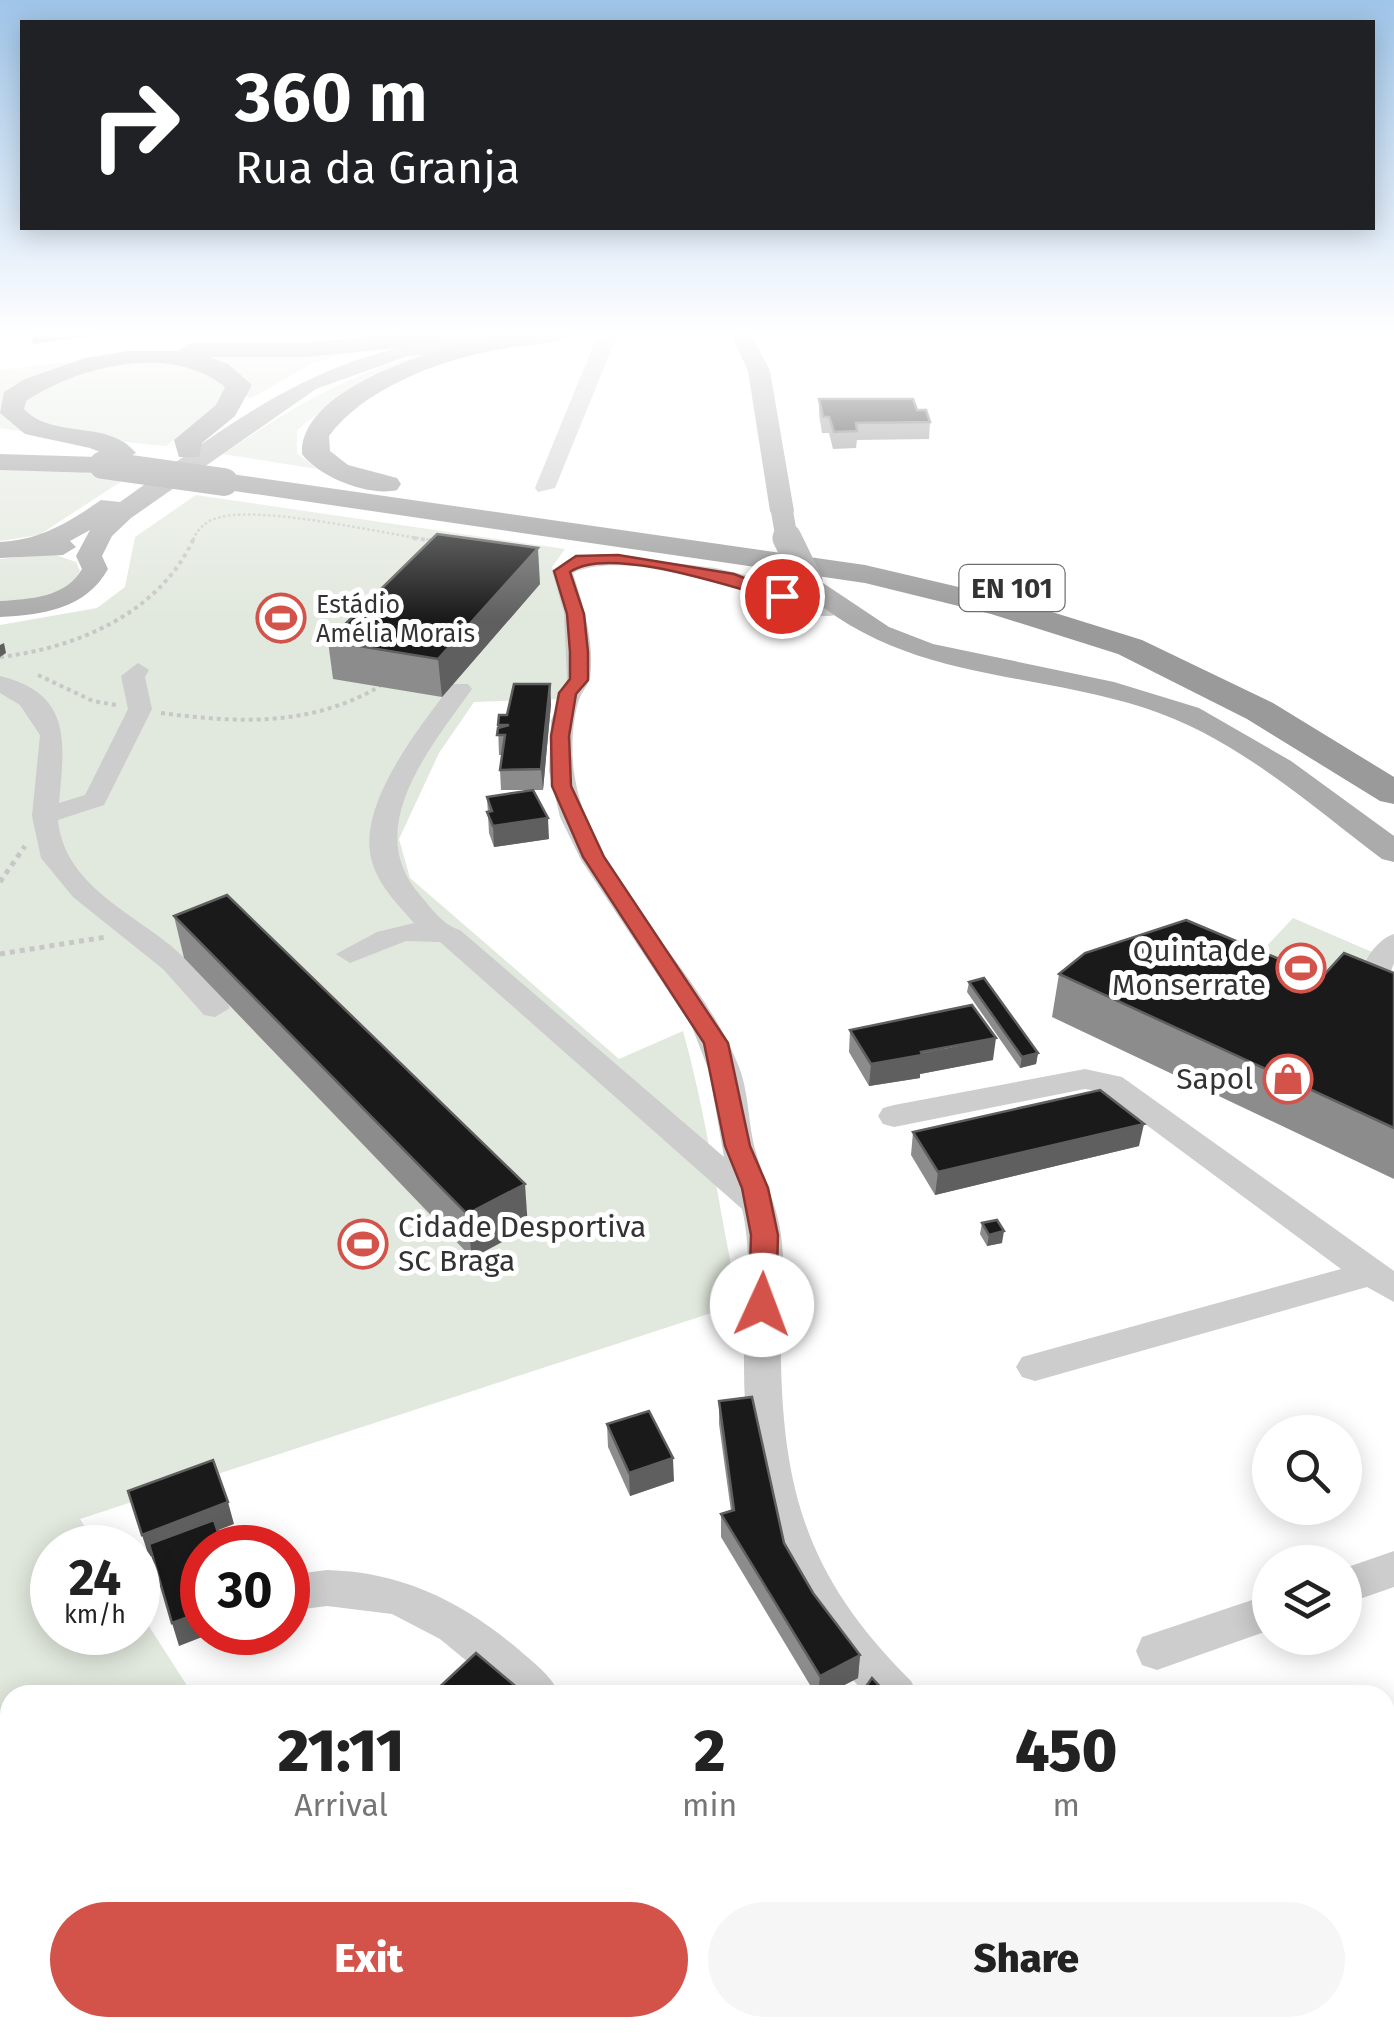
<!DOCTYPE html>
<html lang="en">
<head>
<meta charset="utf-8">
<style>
	:root { --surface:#fff; --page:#f6f6f6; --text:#222; --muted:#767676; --accent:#d3534b }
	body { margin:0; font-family:"Fira Sans",sans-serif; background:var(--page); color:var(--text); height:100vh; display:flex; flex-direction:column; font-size:38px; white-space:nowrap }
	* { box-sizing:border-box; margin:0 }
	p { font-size:32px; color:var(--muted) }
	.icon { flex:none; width:55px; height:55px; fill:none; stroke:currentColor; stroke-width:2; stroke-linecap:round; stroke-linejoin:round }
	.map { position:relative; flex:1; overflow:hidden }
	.details { position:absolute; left:0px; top:1685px; width:1395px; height:352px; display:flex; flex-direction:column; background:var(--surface); border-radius:30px 30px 0 0; box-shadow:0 5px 25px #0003 }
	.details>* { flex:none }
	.top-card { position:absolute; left:20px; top:20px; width:1355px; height:210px; border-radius:0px; box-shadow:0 5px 25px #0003; background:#202124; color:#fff; overflow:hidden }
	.buttons { position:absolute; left:1252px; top:1415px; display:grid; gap:20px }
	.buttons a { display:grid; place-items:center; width:110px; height:110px; border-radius:50%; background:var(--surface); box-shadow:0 5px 25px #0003; font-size:50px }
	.speed { position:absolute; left:30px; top:1525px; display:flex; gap:20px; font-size:50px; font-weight:700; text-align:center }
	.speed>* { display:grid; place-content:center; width:130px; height:130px; border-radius:50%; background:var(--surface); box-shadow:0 5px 25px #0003; line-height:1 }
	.speed small { font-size:25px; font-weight:400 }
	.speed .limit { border:15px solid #d22; background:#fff; color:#111 }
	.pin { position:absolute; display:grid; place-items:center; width:85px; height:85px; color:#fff; margin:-42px; border:5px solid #fff; border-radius:50%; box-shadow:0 2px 10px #0007 }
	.me { position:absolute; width:110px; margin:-55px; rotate:2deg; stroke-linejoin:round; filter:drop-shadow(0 0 8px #0008) }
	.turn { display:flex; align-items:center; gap:35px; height:210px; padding:0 50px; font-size:45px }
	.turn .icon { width:130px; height:130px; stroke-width:2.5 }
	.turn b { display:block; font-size:70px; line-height:85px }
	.eta { display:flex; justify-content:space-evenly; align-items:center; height:170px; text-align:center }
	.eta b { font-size:60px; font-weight:800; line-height:70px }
	.primary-button { display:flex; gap:20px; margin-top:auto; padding:20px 50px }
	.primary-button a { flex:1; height:115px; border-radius:60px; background:var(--accent); color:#fff; font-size:40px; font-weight:800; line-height:115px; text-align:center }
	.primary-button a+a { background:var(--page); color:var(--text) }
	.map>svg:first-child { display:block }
</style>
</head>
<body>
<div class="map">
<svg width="1394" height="2036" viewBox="0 0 1394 2036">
	<rect width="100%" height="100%" fill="#fff"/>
	<g fill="#e1e8dd">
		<path d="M460,346c-58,23 -115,43 -163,84v23l20,16 -94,-15c84,-56 136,-88 237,-108z"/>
		<path d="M364,348l-53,16 -59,34 -7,-1 2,-15c-15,-22 -97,-31 -125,-26 -37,7 -75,24 -111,35 -11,24 -2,32 20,42l-31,-5v-58l146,-18z"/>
		<path d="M169,361l25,4 35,23 -5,12 -58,46c-40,-4 -114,-9 -143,-38 9,-41 112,-45 146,-47z"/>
		<polygon points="0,466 72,470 125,479 39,535 0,541"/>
		<path d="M196,495l369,54 -13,18 23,91 -14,41 -87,3 -35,51 -40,86 11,39 209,181 64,-28c25,89 36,181 56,273l-659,215 18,28 -46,1v84h86v-23l55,86h-183v333h396l6,8h-412v-1411l97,-17 28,-21 10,-50z"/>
		<path d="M53,554l23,8 4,9c-14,28 -53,29 -80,30v-42z"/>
		<polygon points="1293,918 1372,952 1310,1019 1230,985"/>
	</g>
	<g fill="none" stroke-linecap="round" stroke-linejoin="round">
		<g stroke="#c7c7c7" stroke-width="2.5" stroke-dasharray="2.5 2.5" stroke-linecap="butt">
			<polyline points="706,340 712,339"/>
			<path d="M193,540c5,-12 14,-20 28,-23 42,-11 160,16 209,23"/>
		</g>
		<g stroke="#c7c7c7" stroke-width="4" stroke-dasharray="4 4" stroke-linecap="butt">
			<polyline points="413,538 435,541"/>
			<path d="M0,657c77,-9 160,-44 194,-119"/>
			<polyline points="38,675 93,701 116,705"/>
			<path d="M161,713c77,10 150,14 219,-27"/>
		</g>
		<g stroke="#c7c7c7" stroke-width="5" stroke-dasharray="5 5" stroke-linecap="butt">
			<polyline points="0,882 25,846"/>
			<polyline points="0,954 106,937"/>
		</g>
		<g fill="#cdcdcd" fill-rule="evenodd">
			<polygon points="431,334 459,334 431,340"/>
			<polygon points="598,334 614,334 616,338 555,488 538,492 535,488"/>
			<path d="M599,554l117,14 50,12 46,22 25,-1 11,7c-9,9 -23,9 -36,7 -21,-3 -37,-16 -57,-24 -39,-15 -144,-38 -182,-18 10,32 22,70 17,104 -1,7 -7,13 -10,20 -8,21 -9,53 -6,75 16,113 125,191 165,295 9,23 9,49 14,74 7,32 24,61 28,94 6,42 -1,85 0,128 3,138 32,220 130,318l7,14h-51c-89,-92 -124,-208 -123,-334 0,-51 10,-102 -2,-152l-302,-267 -34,-1 -56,22 -14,-9 41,-22 37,-9c-15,-17 -34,-36 -41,-58 -20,-57 47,-138 79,-181h16l4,5c-41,58 -111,139 -52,206 12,14 23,30 40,35l264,227 -15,-86 -17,-44 -111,-167 -21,-43 -11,-46 2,-50 16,-42 -3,-65 -12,-43 17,-12z"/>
			<path d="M138,663l11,7 -4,7 7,32 -48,96 -46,15c6,62 67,89 112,125 20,17 37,37 56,56l4,7 -15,9 -11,-2 -41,-46 -90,-72 -32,-39 -9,-42 8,-81 -20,-30 -20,-12v-17c74,18 64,69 59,127l26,-8 43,-86 -7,-33z"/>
			<path d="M1394,934v29l-6,16 6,4v21l-36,-21c1,-18 19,-44 36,-49z"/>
			<polygon points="1085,1069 1122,1077 1394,1271 1394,1302 1367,1287 1035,1381 1022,1377 1016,1367 1022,1357 1341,1269 1102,1092 1085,1089 894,1127 883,1124 878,1116 883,1108 894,1105"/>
			<polygon points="1394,1551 1394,1587 1345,1604 1345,1568"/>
			<path d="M327,1570c75,2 134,31 191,79 16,14 33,26 42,46h-52l-68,-56 -48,-25 -65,-8 -39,5v-36z"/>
			<polygon points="1270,1594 1270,1630 1157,1670 1142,1665 1136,1651 1142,1637"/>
			<polygon points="1394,1767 1394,1811 1385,1814 1385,1770"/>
		</g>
		<g fill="#ababab" fill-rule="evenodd">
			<path d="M472,334h70l-10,6 -127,17 -89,32 -185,129 -19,18 -10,20 6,13c-22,40 -66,46 -108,48v-16c29,-2 66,-3 82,-32l-6,-13 14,-26 -20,11 6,6 -13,8 -63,3v-16c40,-2 68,-19 101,-42l19,2c123,-87 197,-149 352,-168z"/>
			<polygon points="731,334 751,334 770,371 794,511 791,516 773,516 770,511 748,371"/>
			<path d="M808,573l81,54 44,17 181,38 85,26 92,53 103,75v26l-12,-3c-74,-56 -147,-122 -237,-151 -123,-39 -245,-27 -346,-121l-4,-6 4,-6z"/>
		</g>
		<g fill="#9a9a9a" fill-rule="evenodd">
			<path d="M394,334l55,3 -12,7 -132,13h-96l19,7 24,21 -17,31 -33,27 -3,14h-20l-5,-17 42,-35 9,-18c-54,-44 -146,-21 -199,14l-2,8c30,31 85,10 112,44l-14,8 -32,-13 -65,-14 -25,-21 4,-21 21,-13 60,-21 43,-7h49l12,-8h116z"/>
			<path d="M504,334h66l-3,5c-25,6 -52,7 -77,12 -55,11 -127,39 -161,85l1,15 18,14 49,13 4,6 -4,6c-28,7 -78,-13 -95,-36 -3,-69 147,-110 202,-120z"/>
			<polygon points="0,454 98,457 112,465 98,473 0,470"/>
			<polygon points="224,473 865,565 1014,600 1142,640 1273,703 1394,777 1394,804 1380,801 1247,719 1118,654 991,614 865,583 214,488 210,482 214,476"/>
		</g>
		<polyline stroke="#ababab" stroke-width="22" points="782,511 787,540"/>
		<polyline stroke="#ababab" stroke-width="29" points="787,538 808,581"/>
		<polyline stroke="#9a9a9a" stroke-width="28" points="103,465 224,482"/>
	</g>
	<g fill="#8c8c8c">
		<polygon points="819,399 917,410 930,422 929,439 857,440 856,448 833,449 829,433 822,433 819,415"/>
		<polygon points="540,584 442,697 333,679 328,641"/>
		<polygon points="550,684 551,704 543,790 501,790 500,770 502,755 499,755 498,725 507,715"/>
		<polygon points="487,797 549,839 494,847 489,833"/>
		<polygon points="174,916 528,1228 472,1258 184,958"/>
		<polygon points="1394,973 1394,1179 1052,1017 1059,974 1322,977"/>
		<polygon points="969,982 1038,1053 1036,1064 1020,1068 967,992"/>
		<polygon points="850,1030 993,1060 920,1074 920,1078 869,1086 849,1052"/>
		<polygon points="913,1132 1139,1146 935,1195 911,1155"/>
		<polygon points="982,1223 1002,1243 987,1246 980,1234"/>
		<polygon points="719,1401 784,1543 813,1593 860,1655 858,1678 825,1695 816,1695 721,1537 721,1514 731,1511 719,1424"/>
		<polygon points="607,1424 674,1481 630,1496 608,1447"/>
	</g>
	<g fill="#5f5f5f">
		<polygon points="31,334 108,334 33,344"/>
		<polygon points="538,548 540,584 442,697 438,659"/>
		<polygon points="4,643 6,653 0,657 0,645"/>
		<polygon points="550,684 551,704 543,790 541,769"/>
		<polygon points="548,818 549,839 494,847 493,826"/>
		<polygon points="996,1038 993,1060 920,1074 920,1078 869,1086 871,1064"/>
		<polygon points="1038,1053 1036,1064 1020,1068 1022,1057"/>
		<polygon points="1144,1124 1139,1146 935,1195 938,1172"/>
		<polygon points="525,1184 528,1228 472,1258 467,1214"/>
		<polygon points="1004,1231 1002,1243 987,1246 989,1235"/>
		<polygon points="673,1458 674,1481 630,1496 629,1473"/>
		<polygon points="228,1502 234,1524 149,1557 142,1535"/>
		<polygon points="202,1612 202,1632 215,1632 179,1646 172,1623"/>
		<polygon points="860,1655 858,1678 825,1695 818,1695 820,1676"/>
	</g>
	<g fill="#1a1a1a" stroke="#5f5f5f" stroke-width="2.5">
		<polygon points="819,399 913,399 917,410 926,410 930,422 856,423 857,431 834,432 829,417 823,417"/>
		<polygon points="437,534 538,548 438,659 328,641"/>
		<polygon points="514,684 550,684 541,769 500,770 505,735 497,735 498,728 509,725 498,725 499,715 507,715"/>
		<polygon points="533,790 548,818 493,826 487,812 492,811 487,797"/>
		<polygon points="227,895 525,1184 467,1214 174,916"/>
		<polygon points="1186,920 1322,977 1344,953 1394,973 1394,1128 1059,974 1085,953"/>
		<polygon points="984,978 1038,1053 1022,1057 969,982"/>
		<polygon points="972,1005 996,1038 921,1052 922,1055 871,1064 850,1030"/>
		<polygon points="1100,1090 1144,1124 938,1172 913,1132"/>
		<polygon points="997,1220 1004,1231 989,1235 982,1223"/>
		<polygon points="752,1397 784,1543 813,1593 860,1655 820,1676 721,1514 734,1510 719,1401"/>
		<polygon points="649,1411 673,1458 629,1473 607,1424"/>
		<polygon points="213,1460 228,1502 142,1535 128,1491"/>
		<polygon points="214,1520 223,1548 202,1548 202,1612 172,1623 149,1544"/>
		<polygon points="476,1653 526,1695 431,1695"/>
		<polygon points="872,1678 888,1695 860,1695"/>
	</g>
	<linearGradient id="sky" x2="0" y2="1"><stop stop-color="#9fc5e9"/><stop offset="0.54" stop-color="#fff"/><stop offset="1" stop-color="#fff" stop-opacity="0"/></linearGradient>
	<rect width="1394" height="619" fill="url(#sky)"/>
	<path fill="#d3534b" stroke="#893631" stroke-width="2.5" d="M618,555l116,19 56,22 -8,5c-45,-12 -172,-57 -212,-29l14,42 4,38v28l-12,14 -7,42 2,50 33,71 124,186 22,103 18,42 10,47 -2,70 -14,10 -13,-10 2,-70 -9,-47 -17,-42 -21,-103 -121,-186 -31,-71 -1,-50 8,-43 11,-14v-27l-3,-38 -13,-43 22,-15z"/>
	<defs>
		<g id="stadium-ring" transform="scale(2.5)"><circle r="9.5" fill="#fff" stroke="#d3534b" stroke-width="1.5"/><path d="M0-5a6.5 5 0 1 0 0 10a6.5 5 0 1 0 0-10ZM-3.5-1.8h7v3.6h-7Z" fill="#d3534b"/></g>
		<g id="shop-ring" transform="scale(2.5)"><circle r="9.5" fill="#fff" stroke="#d3534b" stroke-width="1.5"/><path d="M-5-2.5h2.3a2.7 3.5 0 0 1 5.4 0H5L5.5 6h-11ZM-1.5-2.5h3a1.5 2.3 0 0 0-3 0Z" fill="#d3534b"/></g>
	</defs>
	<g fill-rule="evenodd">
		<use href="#stadium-ring" x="281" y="618"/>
		<use href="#stadium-ring" x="1301" y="968"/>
		<use href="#shop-ring" x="1288" y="1079"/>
		<use href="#stadium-ring" x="363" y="1244"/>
	</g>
	<g text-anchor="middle" stroke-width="10" stroke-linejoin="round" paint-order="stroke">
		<g font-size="25" fill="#333" stroke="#fff" text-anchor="start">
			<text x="316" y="613">Estádio<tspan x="316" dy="29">Amélia Morais</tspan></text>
		</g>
		<rect fill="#fff" stroke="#707070" stroke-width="2.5" x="959.5" y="565" width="105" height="46" rx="8"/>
		<g font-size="28" font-weight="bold" fill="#333">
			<text x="1012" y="598">EN 101</text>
		</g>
		<g font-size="30" fill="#333" stroke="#fff" text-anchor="end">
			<text x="1266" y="961">Quinta de<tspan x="1266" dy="34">Monserrate</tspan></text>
			<text x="1253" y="1089">Sapol</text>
			<text x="398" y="1237" text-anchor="start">Cidade Desportiva<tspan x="398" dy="34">SC Braga</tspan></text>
		</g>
	</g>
</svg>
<div class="buttons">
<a><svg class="icon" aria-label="search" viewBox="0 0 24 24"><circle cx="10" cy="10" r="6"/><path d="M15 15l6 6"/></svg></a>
<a><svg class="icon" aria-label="layers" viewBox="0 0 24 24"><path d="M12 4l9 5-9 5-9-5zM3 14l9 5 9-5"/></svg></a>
</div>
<div class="speed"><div>24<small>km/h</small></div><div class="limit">30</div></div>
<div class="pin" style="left:782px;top:596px;background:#d93025"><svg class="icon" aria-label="arrive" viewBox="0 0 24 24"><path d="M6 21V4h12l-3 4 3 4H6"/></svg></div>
<svg class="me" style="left:762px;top:1305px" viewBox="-20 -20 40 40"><circle r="19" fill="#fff"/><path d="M0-13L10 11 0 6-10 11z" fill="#d3534b"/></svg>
<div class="top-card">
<div class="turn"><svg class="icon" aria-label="right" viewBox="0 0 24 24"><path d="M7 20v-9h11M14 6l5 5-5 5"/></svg><div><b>360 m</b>Rua da Granja</div></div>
</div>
<section class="details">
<div class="eta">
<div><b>21:11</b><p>Arrival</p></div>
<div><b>2</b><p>min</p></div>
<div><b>450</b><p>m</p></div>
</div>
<div class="primary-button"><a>Exit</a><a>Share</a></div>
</section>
</div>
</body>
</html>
